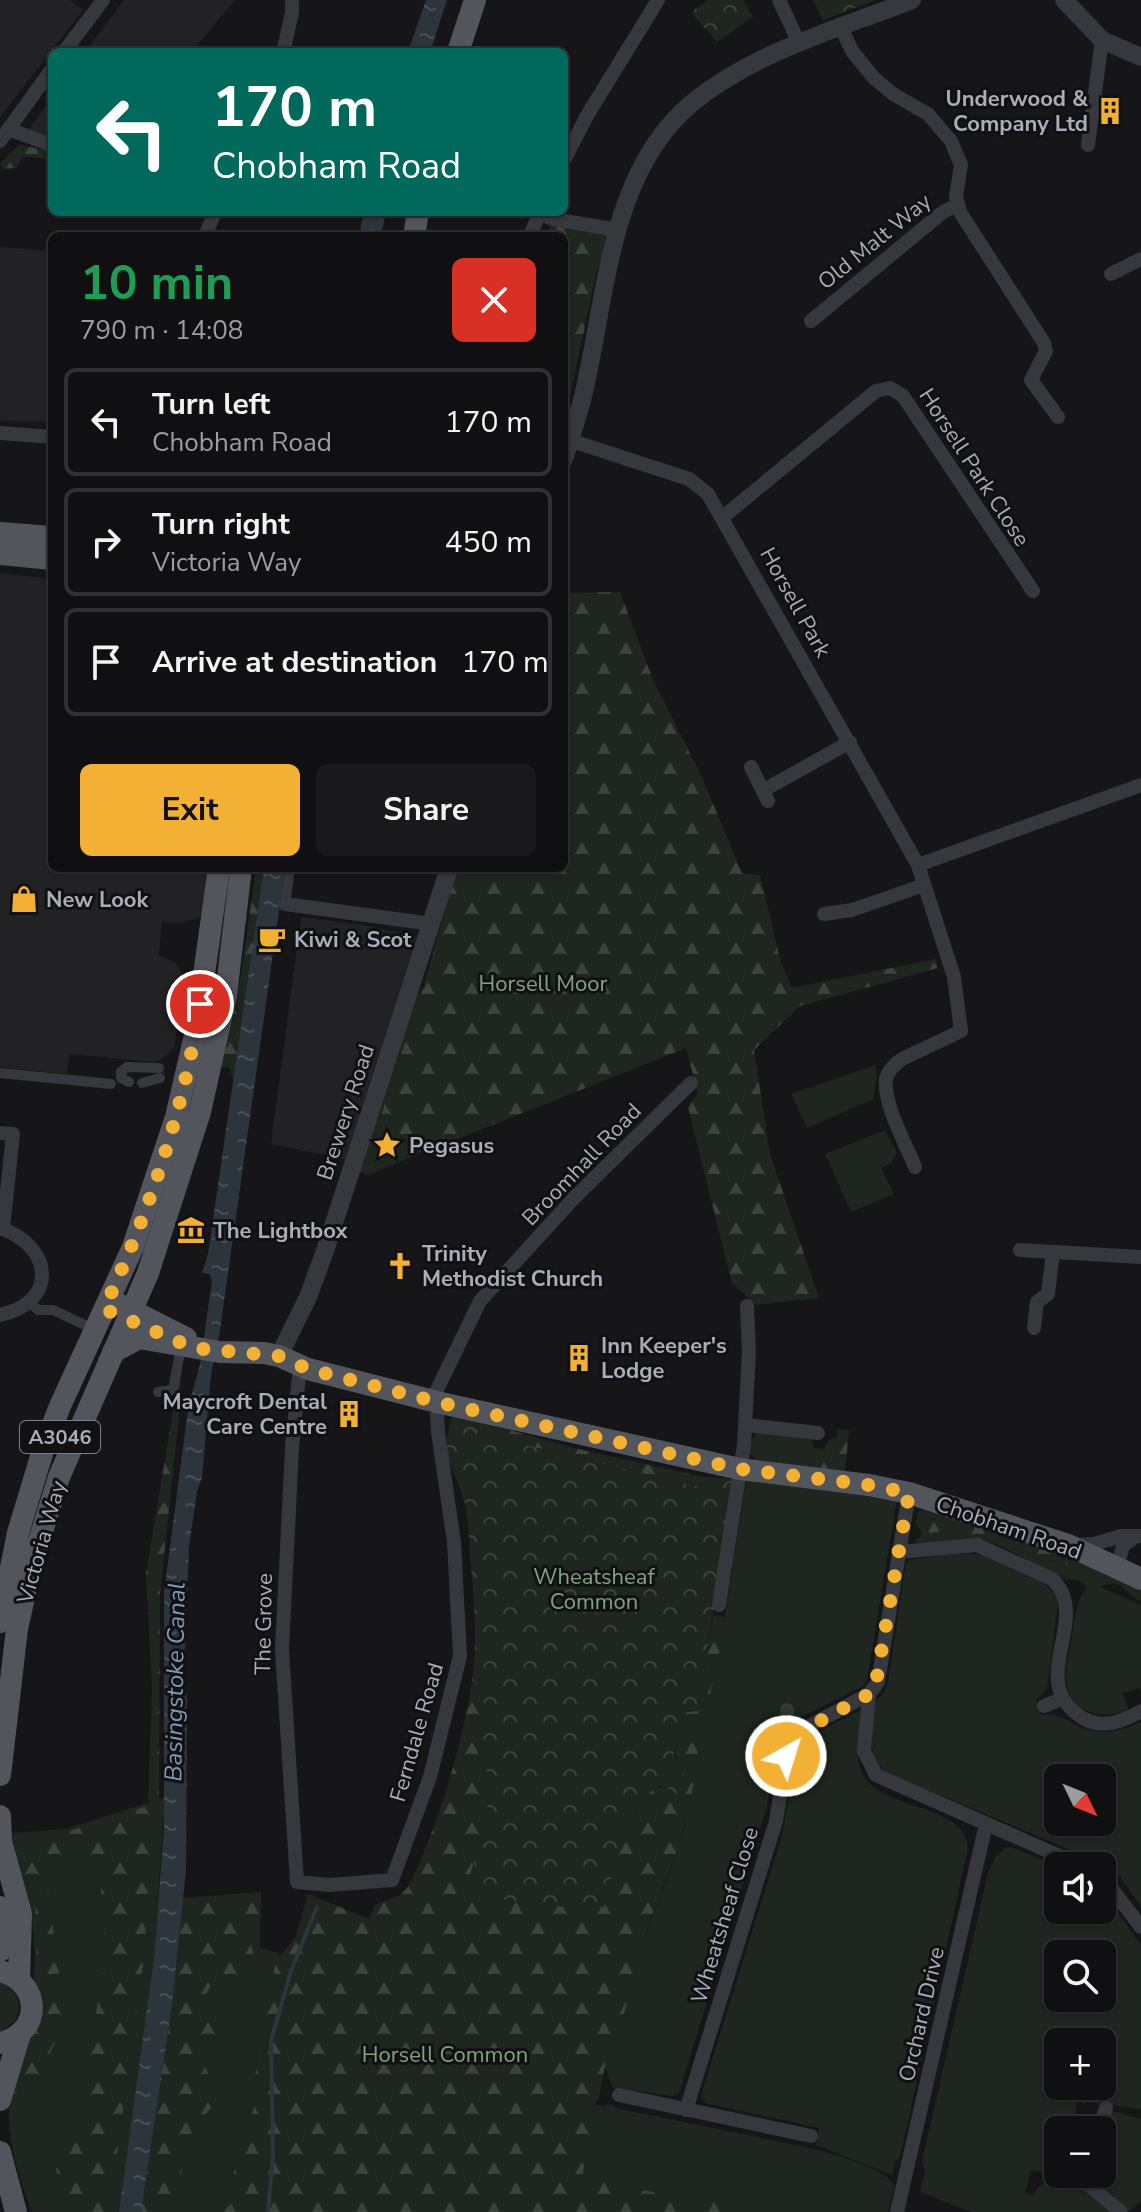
<!DOCTYPE html>
<html lang="en">
<head>
<meta charset="utf-8">
<style>
	:root { --surface:#101012; --page:#19191b; --text:#f1f3f6; --muted:#9c9d9f; --line:#303032; --accent:#f2b134 }
	body { margin:0; font-family:"Nunito Sans",sans-serif; background:var(--page); color:var(--text); height:100vh; display:flex; flex-direction:column; font-size:30px; white-space:nowrap }
	* { box-sizing:border-box; margin:0 }
	p { font-size:26px; color:var(--muted) }
	.icon { flex:none; width:44px; height:44px; fill:none; stroke:currentColor; stroke-width:2; stroke-linecap:round; stroke-linejoin:round }
	.map { position:relative; flex:1; overflow:hidden }
	.panel { position:absolute; left:48px; top:232px; width:520px; height:640px; display:flex; flex-direction:column; background:var(--surface); border-radius:12px; box-shadow:0 2px 6px #0004,0 0 0 2px var(--line) }
	.panel>* { flex:none }
	.hud { position:absolute; left:48px; top:48px; width:520px; height:168px; border-radius:12px; box-shadow:0 2px 6px #0004,0 0 0 2px var(--line); background:#00695c; color:#fff; overflow:hidden }
	.needle { width:52px; rotate:133deg }
	.tools { position:absolute; left:1044px; top:1764px; display:grid; gap:16px }
	.tools a { display:grid; place-items:center; width:72px; height:72px; border-radius:12px; background:var(--surface); box-shadow:0 2px 6px #0004,0 0 0 2px var(--line); font-size:40px }
	.pin { position:absolute; display:grid; place-items:center; width:68px; height:68px; color:#fff; margin:-34px; border:4px solid #fff; border-radius:50%; box-shadow:0 2px 8px #0007 }
	.me { position:absolute; width:88px; margin:-44px; rotate:39deg; stroke-linejoin:round; filter:drop-shadow(0 0 6px #0008) }
	.turn { display:flex; align-items:center; gap:28px; height:168px; padding:0 32px; font-size:36px }
	.turn .icon { width:104px; height:104px; stroke-width:2.5 }
	.turn b { display:block; font-size:56px; line-height:68px }
	.round { display:grid; place-items:center; flex:none; width:84px; height:84px; border-radius:12px; background:var(--page) }
	.headline { display:flex; align-items:center; justify-content:space-between; height:136px; padding:0 32px }
	h1 { font-size:48px; font-weight:700; line-height:60px; color:#1e9e55 }
	.button { display:flex; gap:16px; margin-top:auto; padding:16px 32px }
	.button a { flex:1; height:92px; border-radius:12px; background:var(--accent); color:#111; font-size:32px; font-weight:700; line-height:92px; text-align:center }
	.button a+a { background:var(--page); color:var(--text) }
	ul { padding:0; list-style:none }
	li { display:flex; align-items:center; gap:24px; height:108px; margin:0 16px 12px; padding:0 16px; border:4px solid var(--line); border-radius:12px }
	li div { flex:1 }
	li b { display:block; font-size:30px }
	li em { font-style:normal }
	.map>svg:first-child { display:block }
</style>
</head>
<body>
<div class="map">
<svg width="1141" height="2212" viewBox="0 0 1141 2212">
	<defs>
		<pattern id="forest-firs" width="22" height="20" patternUnits="userSpaceOnUse" patternTransform="scale(2)"><rect width="22" height="20" fill="#1e261f"/><path d="M5 1l3.5 6h-7zM16 11l3.5 6h-7z" fill="#3c433d"/></pattern>
		<pattern id="park-crowns" width="20" height="18" patternUnits="userSpaceOnUse" patternTransform="scale(2)"><rect width="20" height="18" fill="#1e261f"/><path d="M2 6a3 3 0 1 1 6 0M12 15a3 3 0 1 1 6 0" fill="none" stroke="#3c433d"/></pattern>
		<pattern id="water-ripples" width="26" height="14" patternUnits="userSpaceOnUse" patternTransform="scale(2)"><rect width="26" height="14" fill="#2c353c"/><path d="M2 4q2-2 4 0t4 0M15 11q2-2 4 0t4 0" fill="none" stroke="#485056"/></pattern>
	</defs>
	<rect width="100%" height="100%" fill="#161618"/>
	<g fill="#222225">
		<polygon points="0,0 70,0 83,10 0,117"/>
		<polygon points="124,0 235,0 191,52 85,52"/>
		<polygon points="52,97 52,137 30,131 29,129"/>
		<polygon points="0,247 52,251 52,422 0,421"/>
		<polygon points="0,573 52,579 52,868 212,868 204,912 200,917 183,923 162,922 159,956 175,962 179,967 187,988 181,998 174,1047 161,1060 153,1062 70,1054 67,1074 0,1067"/>
		<polygon points="301,917 363,925 417,936 345,1159 271,1144"/>
	</g>
	<g fill="#1e261f" fill-rule="evenodd">
		<polygon points="424,985 378,1125 389,1137 399,1162 368,1175 356,1172 414,1002"/>
		<path d="M875,1065c4,10 -1,23 -1,34l-67,29 -16,-34z"/>
		<polygon points="885,1130 897,1153 891,1163 881,1168 894,1194 851,1212 825,1154"/>
		<polygon points="759,1432 811,1439 814,1448 825,1449 823,1463 797,1460 793,1454 750,1454 750,1441"/>
		<path d="M746,1481l151,18 -30,181 -4,6 -72,36 -11,-1 -13,85 -88,287 -6,3 -60,-8 -8,-22c19,-34 23,-74 34,-111 11,-36 27,-69 38,-104 14,-43 19,-89 27,-133 8,-11 3,-27 11,-37z"/>
		<path d="M923,1509l34,10v3l-30,-3 2,14c49,-7 67,12 110,25 13,4 30,5 42,14 5,3 8,9 13,13l4,-16 43,21v11c-17,-5 -17,-25 -41,-14l41,18v86l-2,-3 -17,5 6,14 -1,3c-23,10 -54,4 -60,-25 -3,-16 3,-35 5,-50 3,-18 4,-33 15,-48l-8,-7 -15,-1 -68,-35 -15,-5 -63,5 -5,-3 7,-4 2,-5 -7,-8 3,-12z"/>
		<path d="M957,1553l27,2 60,28 13,14v14l-10,78 -11,11 5,15c16,-2 24,4 37,11 20,10 44,6 63,-5v185l-21,-29 -14,-12 -218,-92c-24,-16 -15,-45 -14,-70l10,-10 4,-12 18,-118 4,-3zM1058,1778h44v44h-44z"/>
		<path d="M860,1710c6,21 -9,46 4,67 21,34 101,26 104,71l-68,310 -5,3 -3,14 -76,-30 3,-17 -114,-25 -4,-8 81,-259 16,-88 11,-11z"/>
		<path d="M165,1797l-11,160 -35,255h-87c-13,-35 -25,-70 -23,-107 3,-41 19,-81 24,-121 7,-55 -9,-99 -22,-151l55,-4z"/>
		<path d="M1007,1847l7,1 44,19v43h44v-20l39,55v164l-35,-5 -4,2 -8,-4 -12,2 5,-18h15v-44h-44v20l-10,-4 -4,9 14,6v13h12l7,18 -5,26h-14v44l-27,-4 -6,22 8,3c8,-18 28,-13 45,-13l36,30h-142l-52,-20 5,-19 -3,-12 66,-288 7,-16zM1058,1954h44v44h-44z"/>
		<polygon points="249,1940 260,1948 282,1954 276,1962 257,2047 254,2108 236,2152 231,2209 222,2202 218,2212 171,2212 193,2128 211,2107 212,2081 201,2058 202,2003 214,1978 239,1980"/>
		<path d="M0,1982c17,9 24,20 15,39l-15,11z"/>
		<path d="M609,2103l7,5 203,42c20,7 64,17 76,35l-7,27h-147l1,-7 -137,-20v-3l-17,-3 -6,-6 12,-68 10,1z"/>
		<polygon points="1113,2111 1141,2119 1141,2201 1129,2211 1092,2175 1102,2174 1102,2140 1109,2112"/>
	</g>
	<g fill="url(#forest-firs)">
		<polygon points="19,145 52,151 52,159 23,157 16,168 2,169 0,163"/>
		<polygon points="551,224 609,235 596,274 564,425 564,236 546,236"/>
		<polygon points="620,592 653,680 701,775 742,873 760,875 781,963 792,988 936,959 938,968 800,1006 754,1050 770,1154 819,1298 756,1305 732,1283 688,1107 698,1093 686,1048 399,1162 389,1137 378,1125 424,985 457,868 564,868 564,593"/>
		<polygon points="256,868 264,868 234,1083 229,1067 221,1067 241,975"/>
		<polygon points="182,1357 179,1416 160,1593 159,1799 148,1802 152,1689 146,1573"/>
		<polygon points="478,1421 578,1449 704,1477 703,1486 699,1487 492,1437 474,1432"/>
		<path d="M837,1429l12,1 -4,43 -88,-12 -7,-7h44l3,6 26,3c2,-11 0,-24 14,-26z"/>
		<path d="M926,1519l30,3 1,-3 100,31 41,19 -4,16c-5,-4 -8,-10 -13,-13 -12,-9 -28,-10 -42,-14 -44,-13 -59,-32 -110,-25z"/>
		<path d="M713,1615l12,2 -10,64c-8,11 -3,26 -11,37l-13,79 -14,54 -32,84 -29,110 -11,21 -6,31 -5,7 -11,69 5,6 18,3v3l137,20 -2,7h-523l3,-10 9,5 6,-55 18,-44 3,-61 19,-85 20,-26 12,-42 61,25 6,-14 24,-9 9,-9c28,-54 56,-147 64,-207 22,18 8,49 6,71 -1,12 10,17 11,28 2,37 -14,77 -23,111l3,3 72,13 82,-79 3,-10 28,-29 13,-1 13,12c-1,-27 -12,-64 5,-87l13,-1z"/>
		<polygon points="153,1804 144,1957 109,2212 65,2212 56,2169 89,2117 90,2090 82,2048 94,2023 108,1950 103,1928 99,1854 59,1859 46,1876 66,2022 44,2064 29,2108 12,2102 31,2040 43,2018 46,2001 37,1979 35,1909 15,1838 57,1835"/>
		<polygon points="261,1892 260,1948 250,1941 256,1964 239,1980 214,1979 202,2003 222,2038 201,2058 212,2081 211,2108 193,2128 171,2212 141,2212 172,2006 182,1898"/>
	</g>
	<g fill="url(#park-crowns)">
		<polygon points="708,0 743,0 753,17 717,42 691,12"/>
		<polygon points="813,0 876,0 823,20"/>
		<path d="M453,1415l25,6 -3,10 17,6 207,50 4,-1 1,-9 29,2 -35,232 -9,-1 -8,8 -7,36 1,5 10,5v4l-6,32 -12,-13 -7,-1 -10,6 -3,13 -21,12 -22,90 -63,-1 -72,-13 -3,-3c9,-35 25,-74 23,-111 -1,-11 -12,-16 -11,-28 2,-22 16,-53 -6,-71 6,-41 2,-81 -2,-123 -1,-16 -1,-33 -4,-49 -10,-41 -29,-49 -13,-93z"/>
	</g>
	<g fill="url(#water-ripples)">
		<polygon points="426,0 447,0 430,52 408,52"/>
		<polygon points="364,212 386,212 381,236 359,236"/>
		<polygon points="264,868 285,868 220,1330 211,1375 202,1478 197,1491 189,1547 185,1648 182,1657 187,1700 186,1870 172,2006 141,2212 119,2212 154,1957 164,1828 164,1593 188,1409 200,1364 212,1281 210,1274 202,1273 208,1254"/>
	</g>
	<g fill="none" stroke-linecap="round" stroke-linejoin="round">
		<polyline stroke="#2c353c" stroke-width="4" points="268,2212 273,2156 271,2041 291,1971 317,1907"/>
		<g stroke="#37383d" stroke-width="10">
			<polyline points="285,904 290,868"/>
			<polyline points="0,1073 111,1084"/>
			<polyline points="129,1082 121,1078 121,1072 127,1067 159,1068"/>
			<polyline points="142,1083 160,1078"/>
			<polyline points="30,1303 38,1310 53,1310 85,1325"/>
			<polyline points="158,1392 173,1390 180,1352"/>
		</g>
		<g stroke="#37383d" stroke-width="14">
			<polyline points="779,0 799,43"/>
			<polyline points="841,27 852,51 874,78 893,94 928,114 951,141 961,165 956,196 960,212 1044,343 1046,351 1031,380 1058,417"/>
			<polyline points="64,52 103,0"/>
			<polyline points="283,52 292,13 292,0"/>
			<polyline points="8,129 52,145"/>
			<polyline points="0,141 52,69"/>
			<polyline points="1088,145 1102,40"/>
			<polyline points="564,160 588,114 658,0"/>
			<polyline points="539,213 553,219 618,230"/>
			<polyline points="205,236 215,212"/>
			<polyline points="530,236 540,212"/>
			<polyline points="1111,274 1141,259"/>
			<polyline points="811,321 943,212 957,205"/>
			<polyline points="0,433 52,437"/>
			<path d="M569,440l120,39 19,15 210,371 36,112 7,54 -59,28c-7,5 -14,11 -16,20 -3,25 20,65 29,88"/>
			<polyline points="723,517 876,391 890,388 903,396 1033,591"/>
			<polyline points="751,767 768,801"/>
			<polyline points="764,790 850,742"/>
			<polyline points="918,865 1141,785"/>
			<polyline points="285,904 432,924"/>
			<polyline points="824,914 852,910 924,885"/>
			<polyline points="0,1133 13,1134 3,1229"/>
			<path d="M0,1228c52,17 60,74 0,87"/>
			<polyline points="1020,1250 1141,1257"/>
			<polyline points="1034,1328 1037,1302 1048,1294 1053,1252"/>
			<polyline points="300,1366 292,1448 282,1650 297,1882 329,1885 392,1880 430,1777 460,1656 454,1542 438,1432 437,1415 441,1403"/>
			<polyline points="432,1400 480,1301 574,1198 691,1083"/>
			<polyline points="746,1425 818,1433"/>
			<polyline points="1075,1545 1094,1544 1121,1536 1141,1536"/>
			<path d="M898,1552l79,-7 75,34c42,40 -29,102 31,139 20,12 40,3 58,-7"/>
			<polyline points="1117,1567 1123,1546 1136,1536"/>
			<polyline points="719,1605 744,1445 749,1352 747,1306"/>
			<polyline points="869,1694 864,1751 876,1775 1082,1866"/>
			<polyline points="1044,1706 1062,1699"/>
			<polyline points="787,1710 788,1727 793,1737"/>
			<polyline points="1102,1876 1141,1927"/>
			<polyline points="619,2095 811,2136"/>
			<polyline points="686,2110 776,1821 788,1746 800,1731 869,1694 878,1682 909,1493"/>
			<polyline points="1099,2130 1106,2108"/>
			<polyline points="1085,2174 1083,2180 1121,2212"/>
			<polyline points="1055,2178 1083,2180"/>
			<polyline points="897,2212 986,1824"/>
		</g>
		<g stroke="#37383d" stroke-width="18">
			<polyline points="1064,0 1102,40 1141,57"/>
			<path d="M564,459c6,-20 13,-39 18,-59 25,-99 25,-226 110,-297 62,-51 146,-74 220,-103"/>
			<polyline points="279,1356 308,1297 325,1251 449,868"/>
		</g>
		<g stroke="#53555c" stroke-width="22">
			<polyline points="458,52 475,0"/>
			<polyline points="414,236 418,212"/>
			<polyline points="0,533 52,537"/>
			<polyline points="0,554 52,559"/>
			<polyline points="121,1305 186,1338"/>
			<polyline points="113,1352 139,1338 220,1352 264,1353 279,1356 308,1369 441,1403 740,1469 869,1485 909,1493 1068,1545 1141,1579"/>
			<polyline points="0,1622 18,1533 43,1450 60,1406 133,1247 176,1117 196,1031 219,868"/>
			<polyline points="0,1775 17,1629 30,1570 59,1477 148,1273 200,1112 226,995 241,868"/>
			<polyline points="0,1816 1,1841 21,1914 19,1979"/>
			<path d="M0,1907c4,16 7,29 0,44"/>
			<path d="M0,1971c42,11 43,62 0,72"/>
			<polyline points="0,2100 20,2034"/>
			<polyline points="0,2152 16,2212"/>
		</g>
	</g>
	<g fill="none" stroke-linecap="round" stroke-linejoin="round">
		<path stroke="#f2b134" stroke-width="14" stroke-dasharray="0 25.2" d="M200,1004c-16,106 -51,208 -96,305l89,39 86,8 29,13 133,34 299,66 129,16 40,8 -34,195 -6,6 -74,41 -7,11 -2,10"/>
	</g>
	<defs>
		<g id="building-bare" transform="scale(2.16)"><path d="M-4-6H4V6H1V3H-1V6H-4ZM-2.5-4.3h1.7v1.8h-1.7ZM.8-4.3h1.7v1.8H.8ZM-2.5-1h1.7V.8h-1.7ZM.8-1h1.7V.8H.8Z" fill="#f2b134" stroke="#111113" stroke-width="2.5" paint-order="stroke"/></g>
		<g id="shop-bare" transform="scale(2.16)"><path d="M-5-2.5h2.3a2.7 3.5 0 0 1 5.4 0H5L5.5 6h-11ZM-1.5-2.5h3a1.5 2.3 0 0 0-3 0Z" fill="#f2b134" stroke="#111113" stroke-width="2.5" paint-order="stroke"/></g>
		<g id="cafe-bare" transform="scale(2.16)"><path d="M-5.5-4.5H6V0H3Q3 3.5 0 3.5H-2.5Q-5.5 3.5-5.5 0ZM3-3.2v2h1.7v-2ZM-6 4.5H4V6H-6Z" fill="#f2b134" stroke="#111113" stroke-width="2.5" paint-order="stroke"/></g>
		<g id="sight-bare" transform="scale(2.16)"><path d="M0-6L1.8-2.2L6-1.7L2.9 1.2L3.7 5.4L0 3.3L-3.7 5.4L-2.9 1.2L-6-1.7L-1.8-2.2Z" fill="#f2b134" stroke="#111113" stroke-width="2.5" paint-order="stroke"/></g>
		<g id="museum-bare" transform="scale(2.16)"><path d="M0-6L6-3V-2H-6V-3ZM-5-1h2V3h-2ZM-1-1h2V3h-2ZM3-1h2V3H3ZM-6 4H6V6H-6Z" fill="#f2b134" stroke="#111113" stroke-width="2.5" paint-order="stroke"/></g>
		<g id="church-bare" transform="scale(2.16)"><path d="M-1.2-6h2.4v3.5h3.3v2.4h-3.3V6h-2.4V-.1h-3.3v-2.4h3.3Z" fill="#f2b134" stroke="#111113" stroke-width="2.5" paint-order="stroke"/></g>
	</defs>
	<g fill-rule="evenodd">
		<use href="#building-bare" x="1110" y="111"/>
		<use href="#shop-bare" x="24" y="899"/>
		<use href="#cafe-bare" x="272" y="939"/>
		<use href="#sight-bare" x="387" y="1145"/>
		<use href="#museum-bare" x="191" y="1230"/>
		<use href="#church-bare" x="400" y="1266"/>
		<use href="#building-bare" x="579" y="1358"/>
		<use href="#building-bare" x="349" y="1414"/>
	</g>
	<g text-anchor="middle" stroke-width="6" stroke-linejoin="round" paint-order="stroke">
		<rect fill="#111113" stroke="#7b7e86" stroke-width="2" x="20" y="1421" width="80" height="32" rx="6"/>
		<g font-size="20" font-weight="bold" fill="#a8adb8">
			<text x="60" y="1444">A3046</text>
		</g>
		<g font-size="22" font-weight="bold" fill="#a8adb8" stroke="#111113" text-anchor="start">
			<text x="1088" y="106" text-anchor="end">Underwood &amp;<tspan x="1088" dy="25">Company Ltd</tspan></text>
			<text x="46" y="907">New Look</text>
			<text x="294" y="947">Kiwi &amp; Scot</text>
			<text x="409" y="1153">Pegasus</text>
			<text x="213" y="1238">The Lightbox</text>
			<text x="422" y="1261">Trinity<tspan x="422" dy="25">Methodist Church</tspan></text>
			<text x="601" y="1353">Inn Keeper's<tspan x="601" dy="25">Lodge</tspan></text>
			<text x="327" y="1409" text-anchor="end">Maycroft Dental<tspan x="327" dy="25">Care Centre</tspan></text>
		</g>
		<g font-size="22" fill="#a8adb8" stroke="#111113">
			<text transform="translate(874 241) rotate(-39)" y="8">Old Malt Way</text>
			<text transform="translate(975 467) rotate(57)" y="8">Horsell Park Close</text>
			<text transform="translate(796 602) rotate(61)" y="8">Horsell Park</text>
			<text transform="translate(345 1112) rotate(-72)" y="8">Brewery Road</text>
			<text transform="translate(581 1164) rotate(-46)" y="8">Broomhall Road</text>
			<text transform="translate(1009 1527) rotate(19)" y="8">Chobham Road</text>
			<text transform="translate(41 1542) rotate(-74)" y="8">Victoria Way</text>
			<text transform="translate(263 1624) rotate(-89)" y="8">The Grove</text>
			<text transform="translate(416 1732) rotate(-74)" y="8">Ferndale Road</text>
			<text transform="translate(724 1915) rotate(-73)" y="8">Wheatsheaf Close</text>
			<text transform="translate(921 2014) rotate(-77)" y="8">Orchard Drive</text>
		</g>
		<g font-size="22" fill="#7fa381" stroke="#111113">
			<text x="543" y="991">Horsell Moor</text>
			<text x="594" y="1584">Wheatsheaf<tspan x="594" dy="25">Common</tspan></text>
			<text x="445" y="2062">Horsell Common</text>
		</g>
		<g font-size="24" font-style="italic" fill="#7f9bb3" stroke="#111113">
			<text transform="translate(175 1682) rotate(-89)" y="8">Basingstoke Canal</text>
		</g>
	</g>
</svg>
<div class="tools">
<a><svg class="needle" viewBox="-14 -14 28 28"><path d="M0-13l5 13h-10z" fill="#e53935"/><path d="M0 13l5-13h-10z" fill="#9c9d9f"/></svg></a>
<a><svg class="icon" aria-label="sound" viewBox="0 0 24 24"><path d="M4 9h4l5-4v14l-5-4H4zM17 9q2 3 0 6"/></svg></a>
<a><svg class="icon" aria-label="search" viewBox="0 0 24 24"><circle cx="10" cy="10" r="6"/><path d="M15 15l6 6"/></svg></a>
<a>+</a>
<a>−</a>
</div>
<div class="pin" style="left:200px;top:1004px;background:#d93025"><svg class="icon" aria-label="arrive" viewBox="0 0 24 24"><path d="M6 21V4h12l-3 4 3 4H6"/></svg></div>
<svg class="me" style="left:786px;top:1756px" viewBox="-20 -20 40 40"><circle r="17" fill="#f2b134" stroke="#fff" stroke-width="3"/><path d="M0-11L8 9 0 5-8 9z" fill="#fff"/></svg>
<div class="hud">
<div class="turn"><svg class="icon" aria-label="left" viewBox="0 0 24 24"><path d="M17 20v-9H6M10 6l-5 5 5 5"/></svg><div><b>170 m</b>Chobham Road</div></div>
</div>
<section class="panel">
<div class="headline"><div><h1>10 min</h1><p>790 m · 14:08</p></div><a class="round" style="background:#d93025;color:#fff"><svg class="icon" aria-label="close" viewBox="0 0 24 24"><path d="M6 6l12 12M18 6L6 18"/></svg></a></div>
<ul>
<li><svg class="icon" aria-label="left" viewBox="0 0 24 24"><path d="M17 20v-9H6M10 6l-5 5 5 5"/></svg><div><b>Turn left</b><p>Chobham Road</p></div><em>170 m</em></li>
<li><svg class="icon" aria-label="right" viewBox="0 0 24 24"><path d="M7 20v-9h11M14 6l5 5-5 5"/></svg><div><b>Turn right</b><p>Victoria Way</p></div><em>450 m</em></li>
<li><svg class="icon" aria-label="arrive" viewBox="0 0 24 24"><path d="M6 21V4h12l-3 4 3 4H6"/></svg><div><b>Arrive at destination</b></div><em>170 m</em></li>
</ul>
<div class="button"><a>Exit</a><a>Share</a></div>
</section>
</div>
</body>
</html>
